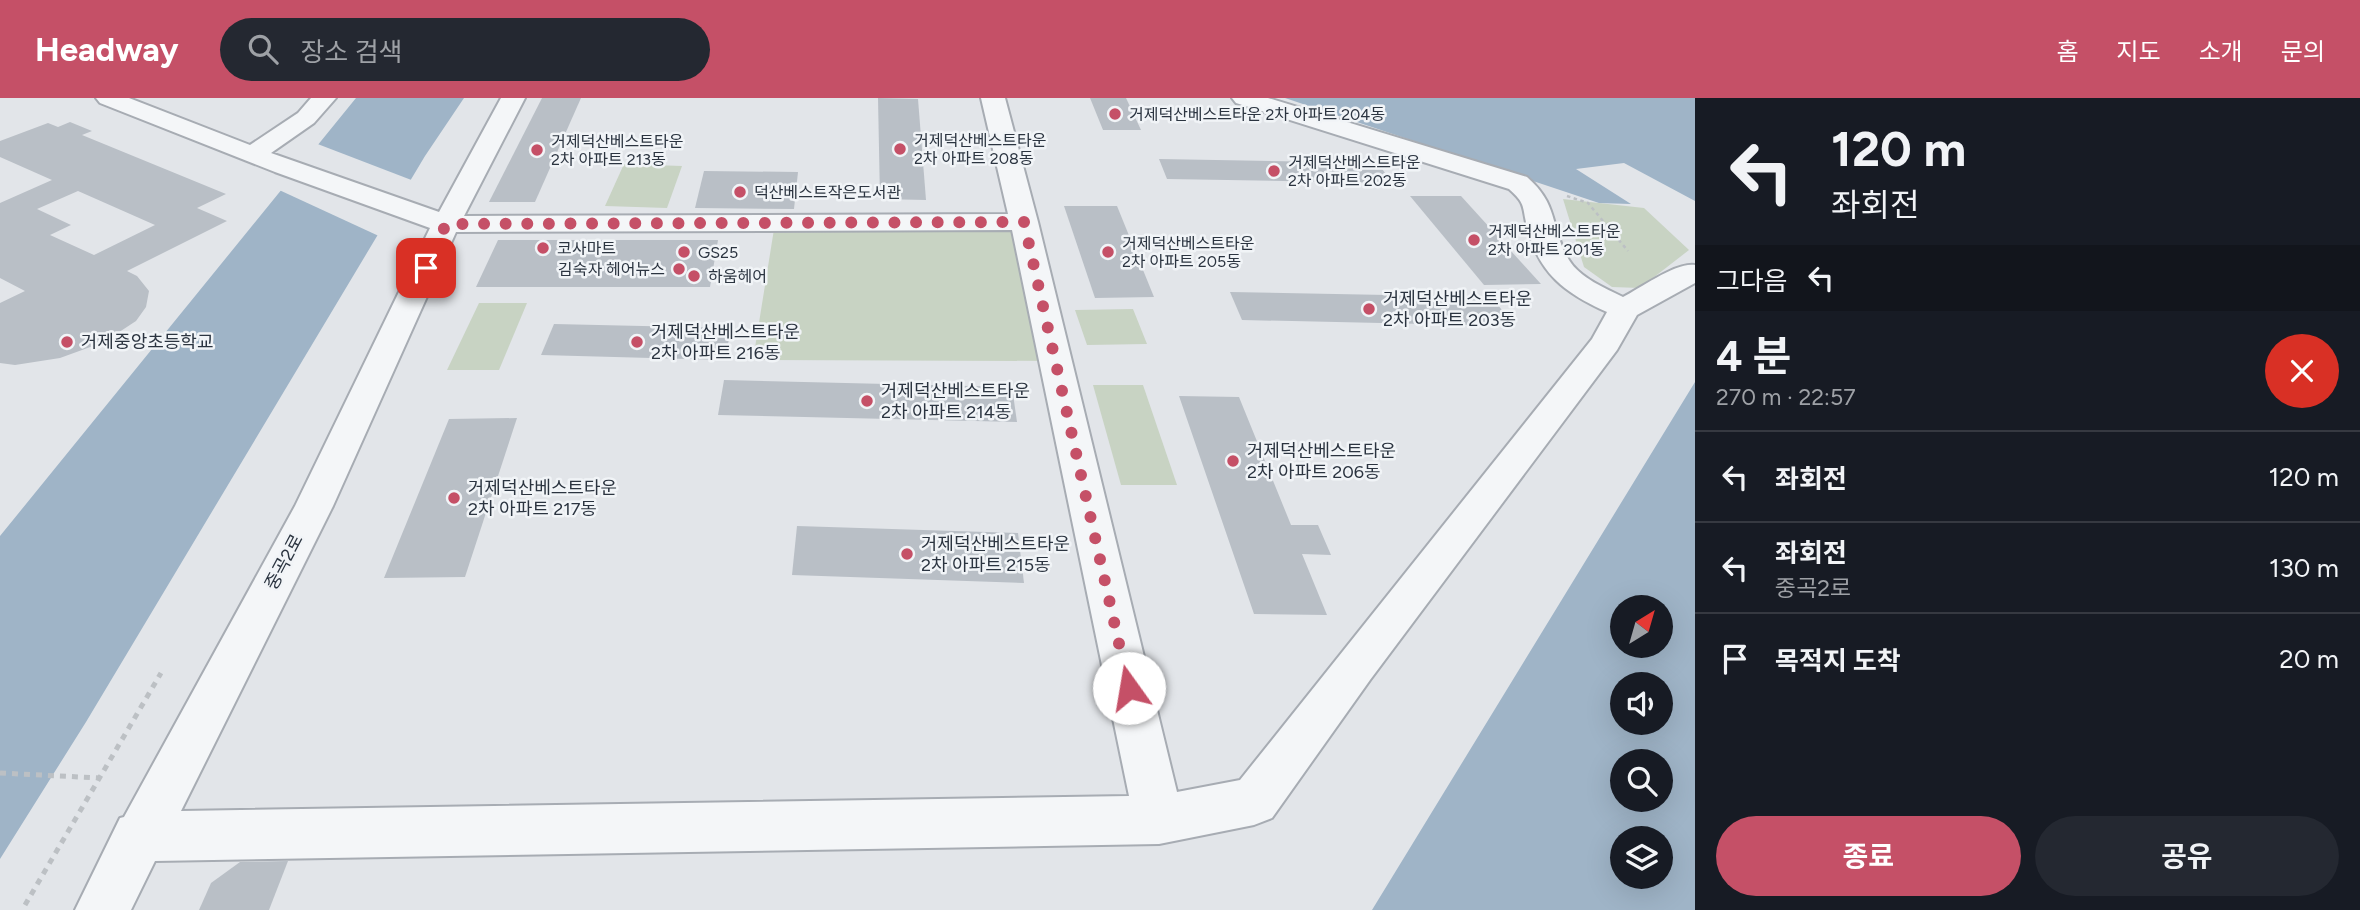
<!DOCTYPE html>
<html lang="ko">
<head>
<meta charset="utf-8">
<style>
	:root { --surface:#171b24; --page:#242831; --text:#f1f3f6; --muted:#9ea1a6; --line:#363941; --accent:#c55067 }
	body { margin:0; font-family:Figtree,"Noto Sans KR",sans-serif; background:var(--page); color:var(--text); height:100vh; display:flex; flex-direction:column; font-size:26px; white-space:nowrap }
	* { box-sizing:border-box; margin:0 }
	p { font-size:23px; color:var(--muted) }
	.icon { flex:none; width:38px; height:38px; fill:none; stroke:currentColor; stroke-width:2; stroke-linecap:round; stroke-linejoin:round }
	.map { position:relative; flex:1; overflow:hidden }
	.details { display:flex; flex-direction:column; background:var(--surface); width:665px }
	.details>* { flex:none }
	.guide { background:#171b24; color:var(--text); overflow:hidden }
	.needle { width:46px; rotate:37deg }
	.controls { position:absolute; left:1610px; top:497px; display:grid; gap:14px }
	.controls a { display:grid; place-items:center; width:63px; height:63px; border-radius:50%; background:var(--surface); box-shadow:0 7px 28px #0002; font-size:35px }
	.pin { position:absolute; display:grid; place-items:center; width:60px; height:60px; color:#fff; margin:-30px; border-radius:14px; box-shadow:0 4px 10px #0006 }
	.me { position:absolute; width:77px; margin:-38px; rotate:347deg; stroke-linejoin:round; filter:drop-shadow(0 0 5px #0008) }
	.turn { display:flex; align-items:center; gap:24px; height:147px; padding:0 21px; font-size:32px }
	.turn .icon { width:91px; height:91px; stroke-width:2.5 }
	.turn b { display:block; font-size:49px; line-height:60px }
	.then { display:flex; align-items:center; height:66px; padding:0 21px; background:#0003; gap:14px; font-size:26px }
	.round { display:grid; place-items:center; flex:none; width:74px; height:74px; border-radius:37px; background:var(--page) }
	.overview { display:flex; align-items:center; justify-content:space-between; height:119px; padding:0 21px }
	h1 { font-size:42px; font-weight:700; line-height:52px }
	.button { display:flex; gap:14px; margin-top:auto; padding:14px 21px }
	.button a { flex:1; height:80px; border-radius:42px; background:var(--accent); color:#fff; font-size:28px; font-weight:700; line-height:80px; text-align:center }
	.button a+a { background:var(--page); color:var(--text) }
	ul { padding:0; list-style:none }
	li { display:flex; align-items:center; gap:21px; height:91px; padding:0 21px; border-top:2px solid var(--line) }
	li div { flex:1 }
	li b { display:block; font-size:26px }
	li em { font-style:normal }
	header { display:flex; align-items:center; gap:42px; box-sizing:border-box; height:98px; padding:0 35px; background:var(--accent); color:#fff }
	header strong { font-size:33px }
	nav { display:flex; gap:38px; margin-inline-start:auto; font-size:24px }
	.search { width:490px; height:63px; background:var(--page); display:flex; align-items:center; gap:18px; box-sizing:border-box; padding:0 24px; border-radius:38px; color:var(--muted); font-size:26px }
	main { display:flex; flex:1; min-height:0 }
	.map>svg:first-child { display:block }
</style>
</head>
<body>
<header>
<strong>Headway</strong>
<div class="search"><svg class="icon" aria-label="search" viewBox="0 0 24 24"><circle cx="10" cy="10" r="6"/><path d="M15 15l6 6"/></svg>장소 검색</div>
<nav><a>홈</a><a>지도</a><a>소개</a><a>문의</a></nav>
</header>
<main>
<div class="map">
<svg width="1695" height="812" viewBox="0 0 1695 812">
	<rect width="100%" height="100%" fill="#e2e5e9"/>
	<g fill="#c8d3c3">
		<polygon points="624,66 682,68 667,110 605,108"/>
		<polygon points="1563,101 1644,110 1689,152 1640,190 1612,189 1584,169"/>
		<polygon points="1024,124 1055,263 753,262 775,125"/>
		<polygon points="479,205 527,205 499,272 447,272"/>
		<polygon points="1133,211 1147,246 1087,247 1075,212"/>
		<polygon points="1093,287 1143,287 1177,387 1121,387"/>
	</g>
	<g fill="#9fb4c7" fill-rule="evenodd">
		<polygon points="356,0 464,0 425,58 86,624 0,761 0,438"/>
		<polygon points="1285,0 1695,0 1695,103 1624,65 1576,71 1631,106 1599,105"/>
		<path d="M1695,284v528h-323zM1661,509v39h-39v-39zM1661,586v39h-39v-39zM1622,663h39v39h-39zM1622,740h39v39h-39z"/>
	</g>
	<polygon fill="#e2e5e9" points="315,45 414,83 381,139 277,91"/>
	<g fill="#b9bfc6" fill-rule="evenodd">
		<polygon points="542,0 581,0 535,104 489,104"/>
		<polygon points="878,0 918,1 926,102 880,101"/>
		<polygon points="1090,0 1126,0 1141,32 1103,32"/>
		<path d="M70,24l22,9 -10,4 144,59 -29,14 30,13 -100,50 10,5 12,15 -3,16 -10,14 -32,21 -44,16 -45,7 -15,-2v-60l25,-12 -25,-13v-75l52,-23 -52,-23v-16l48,-18 10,4zM78,93l77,34 -61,30 -44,-20 21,-10 -34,-16z"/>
		<polygon points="1159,61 1378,65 1392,85 1167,81"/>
		<polygon points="704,73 798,74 794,111 695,110"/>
		<polygon points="1410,98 1461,98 1541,186 1484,187"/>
		<polygon points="1064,108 1117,108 1154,199 1095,200"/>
		<polygon points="498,142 718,142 710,189 476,189"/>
		<polygon points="1230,194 1492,199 1514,228 1242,222"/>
		<polygon points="554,226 731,230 725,262 541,257"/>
		<polygon points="724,282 1012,289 1017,324 718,317"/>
		<polygon points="1179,298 1239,299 1291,427 1318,427 1331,457 1302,456 1327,517 1254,516"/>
		<polygon points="517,320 465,479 384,480 449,321"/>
		<polygon points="797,428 1018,435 1024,485 792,477"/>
		<polygon points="288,763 269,812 199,812 211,785 240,764"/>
	</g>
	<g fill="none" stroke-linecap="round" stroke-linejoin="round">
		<g stroke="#a7acb3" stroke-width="4">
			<path id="minor" d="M96,0h33l121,47 48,-32 13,-15h25l-22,25 -43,30 168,59 62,-114h24l-61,118 544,-2 -27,-116h24l33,124 139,570 63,-12 352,-441 15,-27c-42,-19 -68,-38 -80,-85 -5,-21 -1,-23 -18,-38l-273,-86 -4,-5h36l259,79c33,29 22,49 42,83 11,18 36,28 54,37 18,-9 53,-35 72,-32v18l-58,32 -20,35 -247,330 -98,138 -18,7 -95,19 -1004,17 -24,49h-56l45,-92 4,-1 171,-311 135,-278 -155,-56 -175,-69zM1012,132l117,566 -948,15 152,-305 123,-274z"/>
		</g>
		<polyline stroke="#bcc0c4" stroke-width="2.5" stroke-dasharray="3.5 3.5" stroke-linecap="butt" points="1567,98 1588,105 1628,153"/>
		<g stroke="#bcc0c4" stroke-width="5" stroke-dasharray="6 6" stroke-linecap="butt">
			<polyline points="0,675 100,680"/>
			<polyline points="25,807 161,575"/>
		</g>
		<use href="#minor" fill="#f4f6f8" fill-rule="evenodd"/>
	</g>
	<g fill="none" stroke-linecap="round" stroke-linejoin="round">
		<polyline stroke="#c55067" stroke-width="12" stroke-dasharray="0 21.6" points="426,170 446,126 1024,124 1129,590"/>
	</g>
	<g fill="#c55067" stroke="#f1f4f7" stroke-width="2.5">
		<circle cx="1115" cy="16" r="7"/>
		<circle cx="900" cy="51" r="7"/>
		<circle cx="537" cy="52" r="7"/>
		<circle cx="1274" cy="73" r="7"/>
		<circle cx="740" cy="94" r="7"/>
		<circle cx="1474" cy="142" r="7"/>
		<circle cx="543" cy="150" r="7"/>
		<circle cx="684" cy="154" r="7"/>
		<circle cx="1108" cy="154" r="7"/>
		<circle cx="679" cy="171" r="7"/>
		<circle cx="694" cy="178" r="7"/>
		<circle cx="1369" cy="211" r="7"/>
		<circle cx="67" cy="244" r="7"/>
		<circle cx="637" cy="244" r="7"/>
		<circle cx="867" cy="303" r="7"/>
		<circle cx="1233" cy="363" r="7"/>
		<circle cx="454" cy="400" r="7"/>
		<circle cx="907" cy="456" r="7"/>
	</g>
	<g text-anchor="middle" stroke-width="5" stroke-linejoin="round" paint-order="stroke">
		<g font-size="16" fill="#2b3440" stroke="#f1f4f7" text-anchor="start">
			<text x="1129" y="22">거제덕산베스트타운 2차 아파트 204동</text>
			<text x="914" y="48">거제덕산베스트타운<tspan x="914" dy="18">2차 아파트 208동</tspan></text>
			<text x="551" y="49">거제덕산베스트타운<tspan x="551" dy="18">2차 아파트 213동</tspan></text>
			<text x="1288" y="70">거제덕산베스트타운<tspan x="1288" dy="18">2차 아파트 202동</tspan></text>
			<text x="754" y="100">덕산베스트작은도서관</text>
			<text x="1488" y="139">거제덕산베스트타운<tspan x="1488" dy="18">2차 아파트 201동</tspan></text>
			<text x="1122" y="151">거제덕산베스트타운<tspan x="1122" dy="18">2차 아파트 205동</tspan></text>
			<text x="557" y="156">코사마트</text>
			<text x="698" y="160">GS25</text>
			<text x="665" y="177" text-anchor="end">김숙자 헤어뉴스</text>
			<text x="708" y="184">하움헤어</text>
		</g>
		<g font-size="18" fill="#2b3440" stroke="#f1f4f7" text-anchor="start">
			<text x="1383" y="207">거제덕산베스트타운<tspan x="1383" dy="21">2차 아파트 203동</tspan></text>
			<text x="651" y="240">거제덕산베스트타운<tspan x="651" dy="21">2차 아파트 216동</tspan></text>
			<text x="81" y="250">거제중앙초등학교</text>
			<text x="881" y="299">거제덕산베스트타운<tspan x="881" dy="21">2차 아파트 214동</tspan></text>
			<text x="1247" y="359">거제덕산베스트타운<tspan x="1247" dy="21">2차 아파트 206동</tspan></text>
			<text x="468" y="396">거제덕산베스트타운<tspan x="468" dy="21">2차 아파트 217동</tspan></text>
			<text x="921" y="452">거제덕산베스트타운<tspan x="921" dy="21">2차 아파트 215동</tspan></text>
		</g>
		<g font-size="18" fill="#2b3440" stroke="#f1f4f7">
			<text transform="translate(284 464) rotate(-62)" y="6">중곡2로</text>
		</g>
	</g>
</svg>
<div class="controls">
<a><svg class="needle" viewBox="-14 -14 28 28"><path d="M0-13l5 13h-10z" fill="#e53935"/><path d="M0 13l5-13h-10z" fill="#9ea1a6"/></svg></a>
<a><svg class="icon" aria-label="sound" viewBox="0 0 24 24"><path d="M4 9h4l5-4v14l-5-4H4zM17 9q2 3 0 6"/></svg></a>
<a><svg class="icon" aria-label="search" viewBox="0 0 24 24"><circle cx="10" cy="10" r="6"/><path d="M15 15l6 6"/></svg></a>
<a><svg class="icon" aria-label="layers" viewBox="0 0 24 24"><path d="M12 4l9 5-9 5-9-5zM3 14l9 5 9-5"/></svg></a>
</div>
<div class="pin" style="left:426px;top:170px;background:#d93025"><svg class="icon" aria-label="arrive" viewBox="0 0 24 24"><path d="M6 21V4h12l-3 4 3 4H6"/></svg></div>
<svg class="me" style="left:1129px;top:590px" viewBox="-20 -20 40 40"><circle r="19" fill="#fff"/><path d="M0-13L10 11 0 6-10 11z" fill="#c55067"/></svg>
</div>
<section class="details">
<div class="guide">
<div class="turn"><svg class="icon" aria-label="left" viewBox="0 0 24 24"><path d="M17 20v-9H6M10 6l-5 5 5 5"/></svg><div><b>120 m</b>좌회전</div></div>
<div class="then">그다음<svg class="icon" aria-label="left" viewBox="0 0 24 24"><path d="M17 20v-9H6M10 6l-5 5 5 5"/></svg></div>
</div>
<div class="overview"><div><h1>4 분</h1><p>270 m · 22:57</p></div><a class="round" style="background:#d93025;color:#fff"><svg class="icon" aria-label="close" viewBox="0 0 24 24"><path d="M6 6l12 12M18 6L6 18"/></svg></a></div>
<ul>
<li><svg class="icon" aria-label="left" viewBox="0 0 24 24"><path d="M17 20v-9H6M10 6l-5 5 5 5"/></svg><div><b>좌회전</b></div><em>120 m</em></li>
<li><svg class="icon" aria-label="left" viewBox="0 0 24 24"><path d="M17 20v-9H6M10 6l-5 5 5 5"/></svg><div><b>좌회전</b><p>중곡2로</p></div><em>130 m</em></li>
<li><svg class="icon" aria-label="arrive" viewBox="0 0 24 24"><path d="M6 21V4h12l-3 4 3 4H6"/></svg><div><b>목적지 도착</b></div><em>20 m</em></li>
</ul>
<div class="button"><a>종료</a><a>공유</a></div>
</section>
</main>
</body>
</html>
